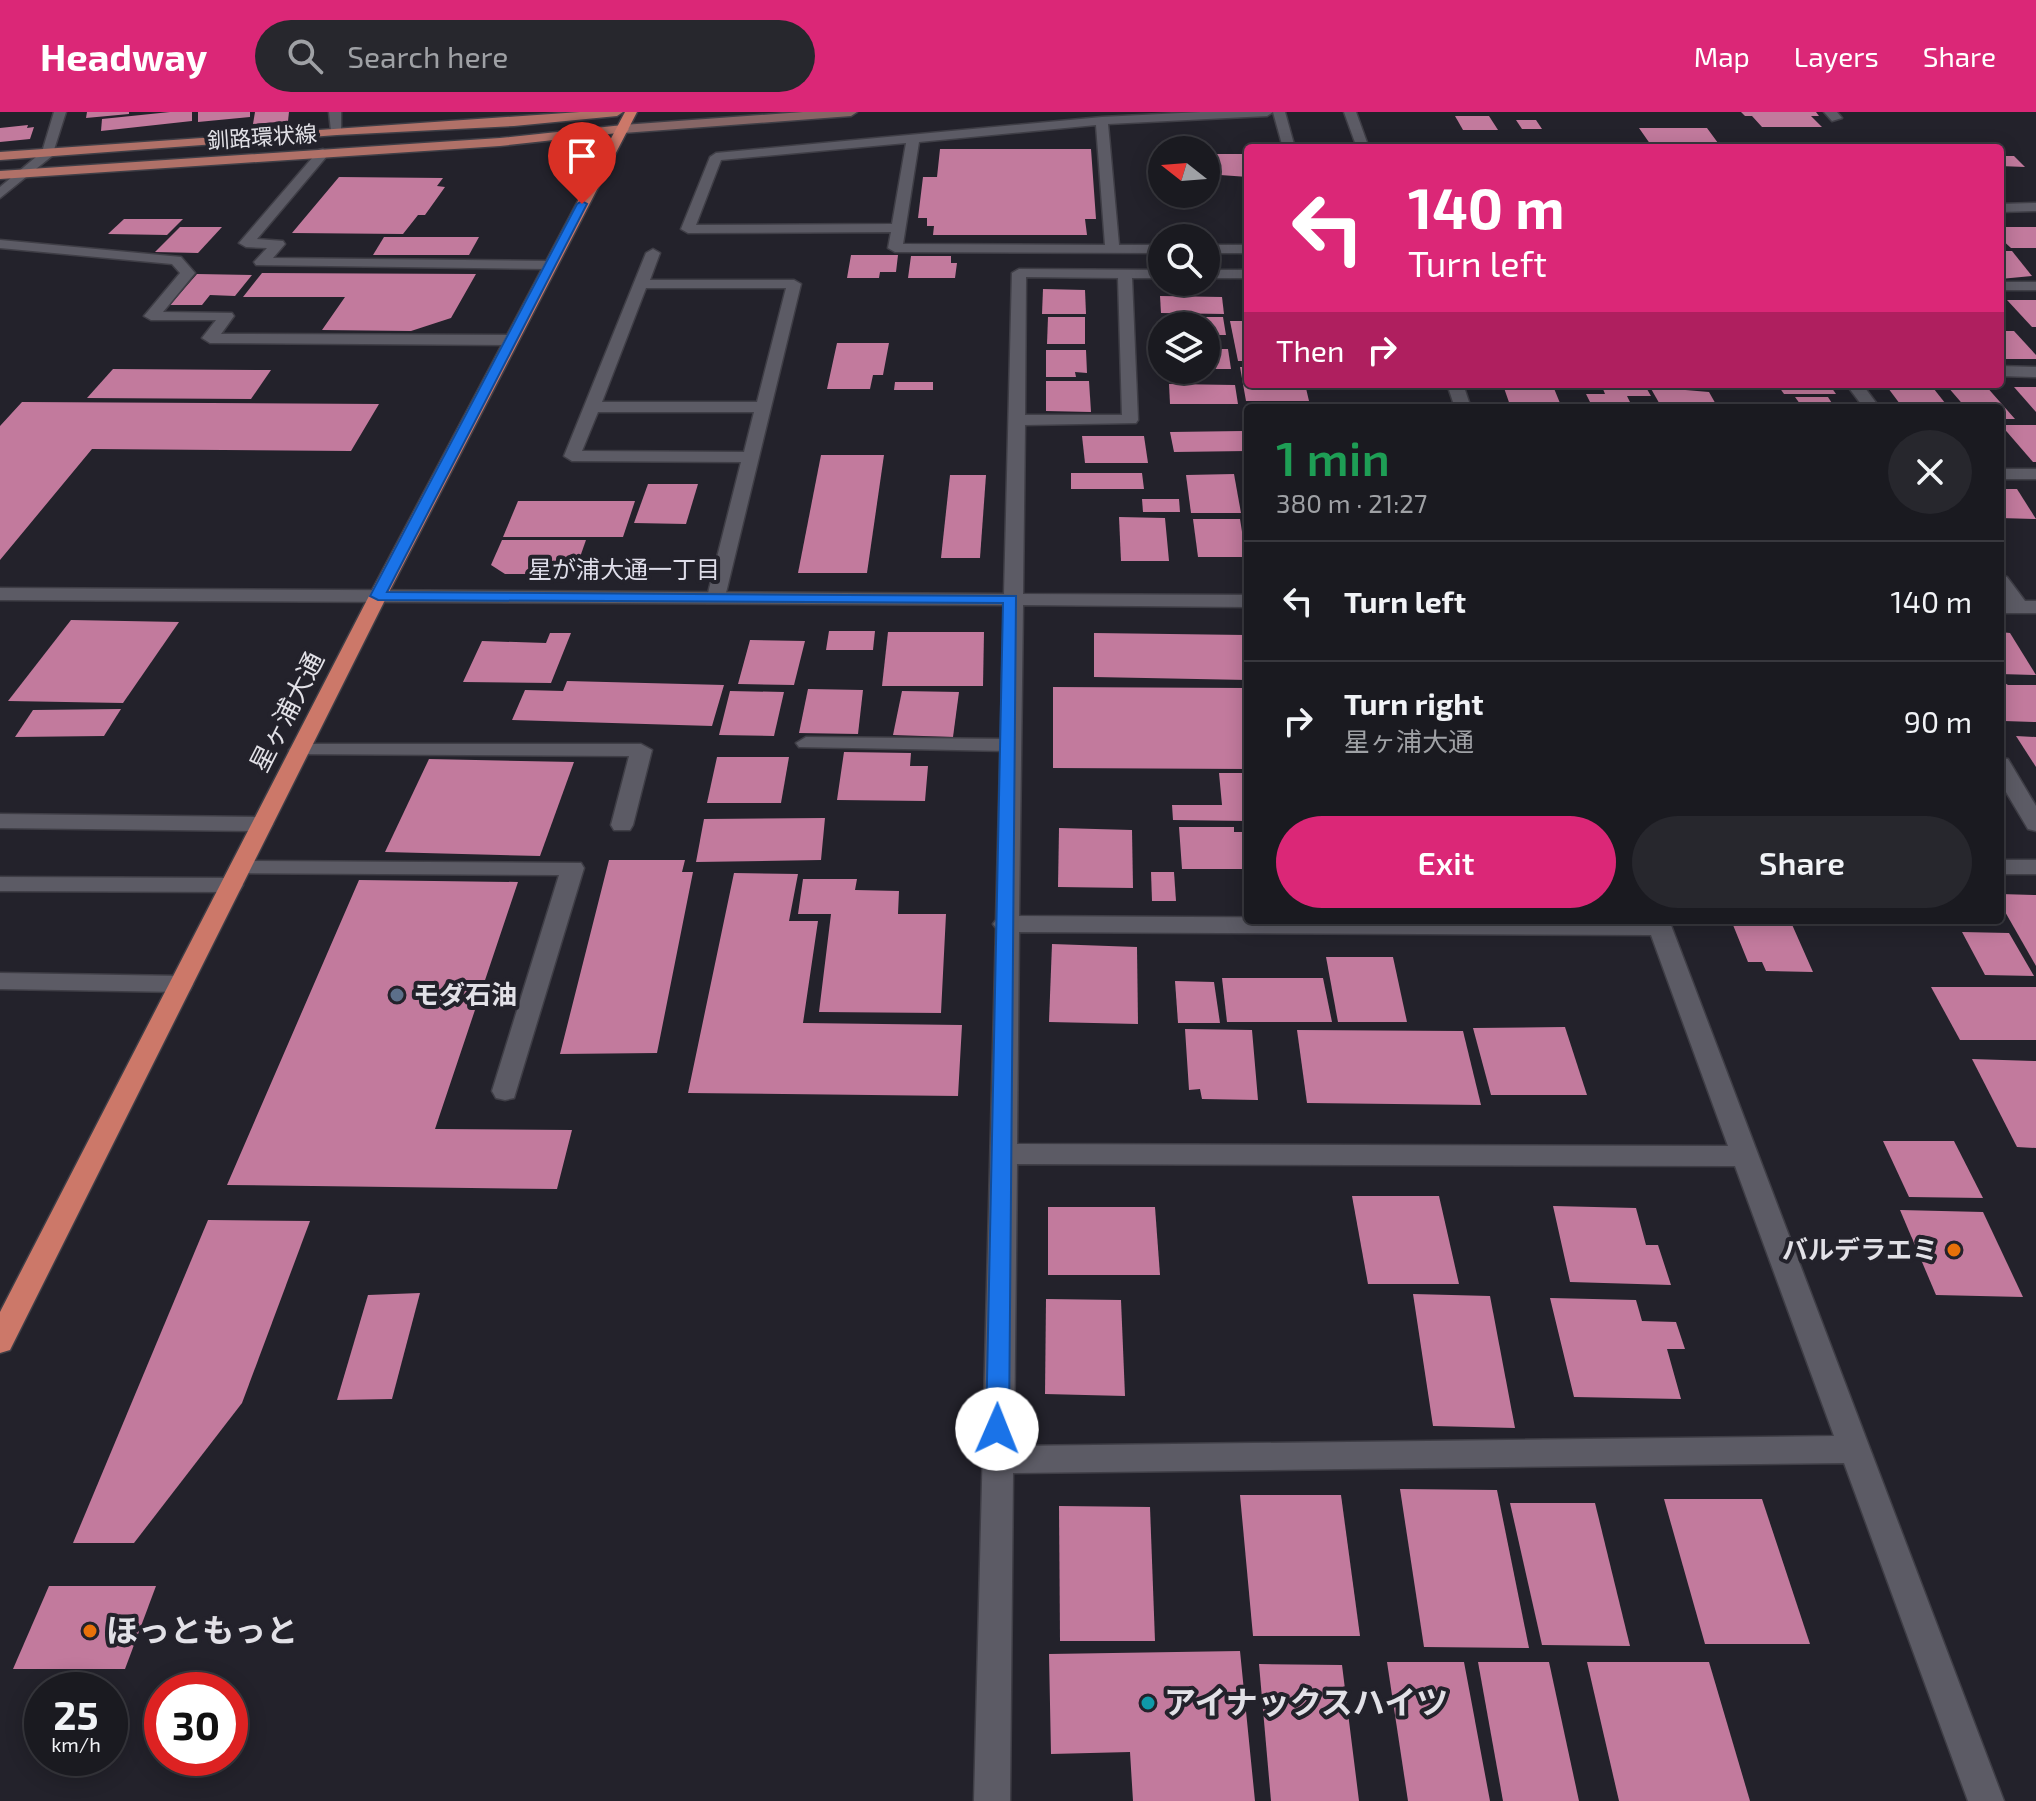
<!DOCTYPE html>
<html lang="en">
<head>
<meta charset="utf-8">
<style>
	:root { --surface:#1a1a20; --page:#27272d; --text:#f1f3f6; --muted:#9fa1a5; --line:#38383e; --accent:#db2777 }
	body { margin:0; font-family:"Exo 2","Noto Sans JP",sans-serif; background:var(--page); color:var(--text); height:100vh; display:flex; flex-direction:column; font-size:30px; white-space:nowrap }
	* { box-sizing:border-box; margin:0 }
	p { font-size:26px; color:var(--muted) }
	.icon { flex:none; width:44px; height:44px; fill:none; stroke:currentColor; stroke-width:2; stroke-linecap:round; stroke-linejoin:round }
	.map { position:relative; flex:1; overflow:hidden }
	.details { position:absolute; left:1244px; top:292px; width:760px; height:520px; display:flex; flex-direction:column; background:var(--surface); border-radius:8px; box-shadow:0 4px 20px #0003,0 0 0 2px var(--line) }
	.details>* { flex:none }
	.top-card { position:absolute; left:1244px; top:32px; width:760px; height:244px; border-radius:8px; box-shadow:0 4px 20px #0003,0 0 0 2px var(--line); background:#db2777; color:#fff; overflow:hidden }
	.needle { width:52px; rotate:287deg }
	.tools { position:absolute; left:1148px; top:24px; display:grid; gap:16px }
	.tools a { display:grid; place-items:center; width:72px; height:72px; border-radius:50%; background:var(--surface); box-shadow:0 4px 20px #0003,0 0 0 2px var(--line); font-size:40px }
	.speed { position:absolute; left:24px; top:1560px; display:flex; gap:16px; font-size:40px; font-weight:700; text-align:center }
	.speed>* { display:grid; place-content:center; width:104px; height:104px; border-radius:50%; background:var(--surface); box-shadow:0 4px 20px #0003,0 0 0 2px var(--line); line-height:1 }
	.speed small { font-size:20px; font-weight:400 }
	.speed .limit { border:12px solid #d22; background:#fff; color:#111 }
	.pin { position:absolute; display:grid; place-items:center; width:68px; height:68px; color:#fff; margin:-82px -34px; border-radius:50% 50% 50% 0; rotate:-45deg; box-shadow:0 0 8px #0007 }
	.pin .icon { rotate:45deg }
	.me { position:absolute; width:88px; margin:-44px; rotate:1deg; stroke-linejoin:round; filter:drop-shadow(0 0 6px #0008) }
	.turn { display:flex; align-items:center; gap:28px; height:168px; padding:0 32px; font-size:36px }
	.turn .icon { width:104px; height:104px; stroke-width:2.5 }
	.turn b { display:block; font-size:56px; line-height:68px }
	.then { display:flex; align-items:center; height:76px; padding:0 32px; background:#0003; gap:16px; font-size:30px }
	.round { display:grid; place-items:center; flex:none; width:84px; height:84px; border-radius:42px; background:var(--page) }
	.head { display:flex; align-items:center; justify-content:space-between; height:136px; padding:0 32px }
	h1 { font-size:48px; font-weight:600; line-height:60px; color:#1e9e55 }
	.action { display:flex; gap:16px; margin-top:auto; padding:16px 32px }
	.action a { flex:1; height:92px; border-radius:48px; background:var(--accent); color:#fff; font-size:32px; font-weight:600; line-height:92px; text-align:center }
	.action a+a { background:var(--page); color:var(--text) }
	ul { padding:0; list-style:none }
	li { display:flex; align-items:center; gap:24px; height:120px; padding:0 32px; border-top:2px solid var(--line) }
	li div { flex:1 }
	li b { display:block; font-size:30px }
	li em { font-style:normal }
	header { display:flex; align-items:center; gap:48px; box-sizing:border-box; height:112px; padding:0 40px; background:var(--accent); color:#fff }
	header strong { font-size:38px }
	nav { display:flex; gap:44px; margin-inline-start:auto; font-size:28px }
	.search { width:560px; height:72px; background:var(--page); display:flex; align-items:center; gap:20px; box-sizing:border-box; padding:0 28px; border-radius:44px; color:var(--muted); font-size:30px }
	.map>svg:first-child { display:block }
</style>
</head>
<body>
<header>
<strong>Headway</strong>
<div class="search"><svg class="icon" aria-label="search" viewBox="0 0 24 24"><circle cx="10" cy="10" r="6"/><path d="M15 15l6 6"/></svg>Search here</div>
<nav><a>Map</a><a>Layers</a><a>Share</a></nav>
</header>
<div class="map">
<svg width="2036" height="1689" viewBox="0 0 2036 1689">
	<rect width="100%" height="100%" fill="#23222b"/>
	<g fill="#c27a9d">
		<polygon points="87,0 129,0 129,2 86,6"/>
		<polygon points="170,0 192,0 192,9 101,19 102,7"/>
		<polygon points="198,0 250,0 250,5 198,10"/>
		<polygon points="255,0 289,0 288,9 253,12"/>
		<polygon points="1741,0 1816,0 1819,4 1811,4 1822,15 1762,15 1752,4 1745,4"/>
		<polygon points="1455,4 1489,4 1498,18 1463,18"/>
		<polygon points="1516,8 1536,8 1542,17 1522,17"/>
		<polygon points="28,13 27,16 34,15 30,27 0,30 0,16"/>
		<polygon points="1639,16 1707,16 1718,31 1726,31 1730,36 1653,36"/>
		<polygon points="940,37 1091,37 1096,107 1085,107 1087,123 933,123 934,114 927,114 927,106 918,106 923,65 937,65"/>
		<polygon points="1206,42 1248,42 1248,65 1206,62"/>
		<polygon points="2000,44 2014,44 2025,55 2000,54"/>
		<polygon points="339,65 443,66 437,74 445,75 425,103 418,103 403,122 292,121"/>
		<polygon points="124,107 183,107 167,123 108,122"/>
		<polygon points="180,115 222,115 198,141 155,140"/>
		<polygon points="2000,115 2036,115 2036,136 2011,136 2000,126"/>
		<polygon points="384,125 479,125 469,143 373,143"/>
		<polygon points="2000,139 2012,139 2032,164 2000,167"/>
		<polygon points="851,143 898,143 896,160 880,160 879,166 847,166"/>
		<polygon points="911,144 951,144 951,151 957,151 955,166 908,166"/>
		<polygon points="262,161 476,162 451,206 411,219 322,218 345,185 243,185"/>
		<polygon points="197,162 252,163 235,184 210,183 202,193 170,193"/>
		<polygon points="1043,177 1085,178 1086,202 1042,202"/>
		<polygon points="1160,184 1222,185 1224,202 1161,201"/>
		<polygon points="2007,188 2036,188 2036,215 2032,215"/>
		<polygon points="1048,205 1085,205 1085,232 1047,232"/>
		<polygon points="1163,205 1223,205 1226,223 1206,223 1206,214 1164,214"/>
		<polygon points="1230,209 1248,209 1248,249 1238,249"/>
		<polygon points="2000,219 2014,219 2036,243 2036,247 2000,247"/>
		<polygon points="837,231 889,231 883,263 873,263 870,277 827,277"/>
		<polygon points="1206,237 1228,237 1231,257 1206,257"/>
		<polygon points="1046,238 1086,238 1087,261 1075,260 1076,265 1046,265"/>
		<polygon points="1240,255 1248,255 1248,272 1305,272 1309,289 1246,289"/>
		<polygon points="113,257 271,258 251,287 87,286"/>
		<polygon points="1046,269 1089,269 1091,300 1046,299"/>
		<polygon points="895,270 933,270 933,278 894,278"/>
		<polygon points="1169,272 1235,273 1238,292 1170,292"/>
		<polygon points="1325,272 1412,272 1413,276 1327,277"/>
		<polygon points="1601,272 1644,272 1651,284 1627,284 1633,296 1593,296 1586,282 1605,282"/>
		<polygon points="1777,272 1829,272 1836,282 1784,282"/>
		<polygon points="1885,272 1930,272 1949,296 1903,296"/>
		<polygon points="1521,273 1553,274 1562,296 1511,296 1504,276 1522,276"/>
		<polygon points="1985,273 2015,307 2000,307 2000,296 1966,296 1947,274"/>
		<polygon points="1650,275 1709,280 1718,296 1662,296"/>
		<polygon points="2014,275 2036,275 2036,300"/>
		<polygon points="1795,285 1828,285 1835,296 1803,296"/>
		<polygon points="22,290 379,292 351,339 92,337 0,448 0,314"/>
		<polygon points="2001,313 2036,313 2036,350 2033,350"/>
		<polygon points="1243,319 1247,339 1174,340 1170,320"/>
		<polygon points="1082,324 1144,324 1148,351 1085,351"/>
		<polygon points="821,343 884,343 867,461 798,461"/>
		<polygon points="1071,361 1142,361 1144,377 1071,377"/>
		<polygon points="1234,362 1241,401 1191,401 1186,363"/>
		<polygon points="950,363 986,363 980,446 941,446"/>
		<polygon points="648,372 698,372 686,412 634,411"/>
		<polygon points="2000,377 2017,377 2036,407 2000,406"/>
		<polygon points="1142,387 1179,387 1180,400 1143,400"/>
		<polygon points="518,389 635,389 623,425 503,425"/>
		<polygon points="1119,405 1165,406 1169,449 1121,449"/>
		<polygon points="1193,407 1240,407 1246,445 1198,445"/>
		<polygon points="502,428 586,428 574,462 505,462 491,453"/>
		<polygon points="71,508 179,510 123,591 8,589"/>
		<polygon points="829,519 875,519 873,538 826,538"/>
		<polygon points="888,520 984,520 983,574 882,574"/>
		<polygon points="2000,520 2010,521 2036,563 2000,562"/>
		<polygon points="550,521 571,521 551,571 463,570 482,529 546,531"/>
		<polygon points="1094,521 1246,523 1248,568 1094,565"/>
		<polygon points="750,528 805,529 794,573 738,572"/>
		<polygon points="2000,568 2008,573 2036,573 2036,610 2004,609 2000,603"/>
		<polygon points="567,569 724,573 712,614 512,608 525,578 563,579"/>
		<polygon points="1053,575 1248,576 1248,657 1053,656"/>
		<polygon points="808,577 863,578 858,622 799,621"/>
		<polygon points="730,579 784,580 774,624 719,623"/>
		<polygon points="902,579 959,580 953,625 893,623"/>
		<polygon points="121,597 104,624 15,625 33,598"/>
		<polygon points="2016,624 2036,625 2036,655"/>
		<polygon points="844,640 911,641 910,654 928,654 925,689 837,688"/>
		<polygon points="717,645 789,645 781,691 707,691"/>
		<polygon points="429,647 574,650 540,744 385,740"/>
		<polygon points="1219,661 1248,661 1248,709 1173,708 1172,693 1222,693"/>
		<polygon points="825,706 821,748 696,750 704,707"/>
		<polygon points="1179,715 1234,715 1234,720 1248,720 1248,757 1182,757"/>
		<polygon points="1059,716 1132,718 1133,776 1058,775"/>
		<polygon points="609,748 685,748 682,760 693,760 657,941 560,942"/>
		<polygon points="1151,760 1174,760 1176,789 1152,789"/>
		<polygon points="734,761 798,762 789,809 818,809 803,911 962,913 958,984 688,981"/>
		<polygon points="803,767 857,767 855,778 899,779 898,802 946,802 941,901 819,900 831,802 798,802"/>
		<polygon points="359,768 518,770 435,1017 572,1018 557,1077 227,1073"/>
		<polygon points="2000,782 2036,783 2036,854 2000,791"/>
		<polygon points="1731,808 1790,808 1813,860 1766,859 1762,850 1748,850"/>
		<polygon points="1962,820 2009,821 2034,864 1985,863"/>
		<polygon points="1052,832 1137,835 1138,912 1049,910"/>
		<polygon points="1326,845 1393,845 1407,910 1338,910"/>
		<polygon points="1222,866 1323,866 1332,910 1227,910"/>
		<polygon points="1175,869 1214,870 1220,911 1178,911"/>
		<polygon points="1931,875 2036,875 2036,928 1960,928"/>
		<polygon points="1565,915 1587,983 1491,983 1473,916"/>
		<polygon points="1185,917 1252,918 1258,988 1202,987 1200,977 1189,978"/>
		<polygon points="1297,918 1463,919 1481,993 1307,991"/>
		<polygon points="1972,947 2036,949 2036,1036 2017,1035"/>
		<polygon points="1883,1029 1954,1029 1983,1086 1909,1085"/>
		<polygon points="1352,1084 1439,1084 1459,1172 1368,1172"/>
		<polygon points="1553,1094 1636,1096 1646,1133 1658,1133 1671,1173 1570,1170"/>
		<polygon points="1048,1095 1155,1095 1160,1163 1048,1163"/>
		<polygon points="1900,1098 1983,1100 2023,1185 1936,1183"/>
		<polygon points="208,1108 310,1109 242,1291 134,1431 73,1431"/>
		<polygon points="420,1181 392,1287 337,1288 368,1183"/>
		<polygon points="1413,1182 1490,1184 1515,1316 1433,1314"/>
		<polygon points="1550,1186 1636,1188 1642,1209 1676,1210 1685,1237 1667,1237 1681,1287 1574,1285"/>
		<polygon points="1046,1187 1121,1188 1125,1284 1045,1282"/>
		<polygon points="1400,1377 1497,1378 1529,1536 1424,1535"/>
		<polygon points="1240,1383 1341,1383 1360,1524 1253,1524"/>
		<polygon points="1664,1387 1762,1387 1810,1532 1705,1532"/>
		<polygon points="1510,1391 1595,1391 1630,1534 1542,1533"/>
		<polygon points="1059,1394 1150,1395 1155,1529 1060,1529"/>
		<polygon points="49,1474 156,1474 125,1557 13,1557"/>
		<polygon points="1240,1539 1255,1689 1133,1689 1130,1640 1051,1642 1049,1542"/>
		<polygon points="1387,1550 1464,1550 1490,1689 1408,1689"/>
		<polygon points="1478,1550 1549,1550 1579,1689 1503,1689"/>
		<polygon points="1587,1550 1709,1550 1750,1689 1619,1689"/>
		<polygon points="1259,1552 1342,1553 1359,1689 1271,1689"/>
	</g>
	<g fill="none" stroke-linecap="round" stroke-linejoin="round">
		<g stroke="#3f3e46" stroke-width="3">
			<g id="service">
				<path d="M1201,0h72l-6,4 -159,8 11,121h43v8l-267,-1 -7,-4 3,-16 -203,1 -7,-4 29,-72 6,-4 386,-36zM1096,13l9,120 -202,-1 16,-102zM906,31l-14,81 -196,1 25,-65z"/>
				<polygon points="1273,0 1285,0 1295,36 1283,36"/>
				<polygon points="1824,0 1837,0 1842,6 1832,9"/>
				<polygon points="323,37 329,41 327,44 257,127 283,129 285,132 273,146 549,149 556,153 549,157 256,153 254,150 267,136 246,135 239,131 319,38"/>
				<polygon points="0,128 181,145 195,161 163,200 232,201 234,204 221,222 510,223 518,228 510,233 210,231 202,226 216,208 151,208 144,204 180,161 172,152 0,136"/>
				<rect x="1206" y="133" width="42" height="8"/>
				<path d="M653,137l7,4 -10,27h144l7,4 -76,313 -9,6 -9,-6 34,-135 -169,-1 -8,-5 82,-203zM646,176h140l-29,114h-155zM598,300h156l-10,40 -162,-1z"/>
				<polygon points="806,625 1008,627 1018,633 1008,639 799,635 796,631"/>
				<polygon points="300,632 641,632 652,638 633,713 630,718 614,718 611,713 629,644 293,642 289,638 293,634"/>
				<polygon points="0,702 262,705 270,707 273,712 270,717 262,719 0,716"/>
				<polygon points="240,749 581,751 584,756 514,986 505,988 496,986 492,979 559,763 232,761 229,756 232,751"/>
				<polygon points="0,765 232,766 240,768 243,773 240,778 232,780 0,779"/>
				<polygon points="0,861 181,864 190,866 193,872 190,878 181,880 0,877"/>
			</g>
		</g>
		<g stroke="#3f3e46" stroke-width="3">
			<g id="minor">
				<polygon points="54,0 66,0 52,44 0,86 0,75 42,40"/>
				<polygon points="329,0 341,0 341,22 331,19"/>
				<polygon points="1344,0 1356,0 1369,36 1357,36"/>
				<polygon points="2036,91 2036,99 2000,100 2000,92"/>
				<path d="M1019,157l143,1v8h-30l6,142 -2,3 -111,2 -2,169 225,1v12l-225,-2 -4,311 650,4 335,881h-36l-124,-338 -831,10 -3,328h-36l22,-873 -3,-4 3,-4 8,-315 -1004,-5v-12l1004,6 8,-321zM1026,165l92,1 4,137h-97zM1019,820l632,3 77,211 -711,-2zM1017,1052l718,2 99,270 -820,10z"/>
				<rect x="1206" y="158" width="42" height="8"/>
				<rect x="2000" y="170" width="36" height="8"/>
				<polygon points="2000,254 2036,255 2036,265 2000,264"/>
				<polygon points="1447,272 1463,272 1471,296 1455,296"/>
				<polygon points="1846,272 1862,272 1880,296 1864,296"/>
				<rect x="2000" y="357" width="36" height="10"/>
				<polygon points="2000,463 2007,465 2025,489 2036,489 2036,501 2000,501 2000,489 2006,489 2000,482"/>
				<polygon points="2000,646 2008,647 2036,694 2036,719 2028,717 2000,670"/>
				<rect x="2000" y="748" width="36" height="14"/>
			</g>
		</g>
		<g stroke="#3f3e46" stroke-width="3">
			<polygon id="secondary" points="803,0 857,0 851,4 623,21 617,17 623,13"/>
		</g>
		<g stroke="#3f3e46" stroke-width="3">
			<g id="primary">
				<polygon points="580,0 623,0 617,4 514,14 337,23 0,48 0,40"/>
				<polygon points="623,13 629,17 627,20 500,34 0,67 0,59 500,26"/>
			</g>
		</g>
		<g stroke="#3f3e46" stroke-width="3">
			<polygon id="trunk" points="625,0 637,0 387,484 10,1238 0,1241 0,1200 369,484"/>
		</g>
		<use href="#service" fill="#5c5b65" fill-rule="evenodd"/>
		<use href="#minor" fill="#5c5b65" fill-rule="evenodd"/>
		<use href="#secondary" fill="#866666" fill-rule="evenodd"/>
		<use href="#primary" fill="#b07168" fill-rule="evenodd"/>
		<use href="#trunk" fill="#cc7869" fill-rule="evenodd"/>
	</g>
	<polygon fill="#1a73e8" stroke="#114b97" stroke-width="2" points="582,89 587,92 387,480 1016,484 1009,1317 1006,1324 997,1327 989,1324 986,1317 1003,491 378,488 370,484 577,92"/>
	<circle fill="#5c6f8a" stroke="#23222b" stroke-width="3" cx="397" cy="883" r="8"/>
	<g fill="#e8710a" stroke="#23222b" stroke-width="3">
		<circle cx="1954" cy="1138" r="8"/>
		<circle cx="90" cy="1519" r="8"/>
	</g>
	<circle fill="#0f9aa8" stroke="#23222b" stroke-width="3" cx="1148" cy="1591" r="8"/>
	<g text-anchor="middle" stroke-width="8" stroke-linejoin="round" paint-order="stroke">
		<g font-size="22" fill="#e2e1e7" stroke="#23222b">
			<text transform="translate(262 25) rotate(-4)" y="8">釧路環状線</text>
		</g>
		<g font-size="24" fill="#dedde9" stroke="#23222b">
			<text x="624" y="466">星が浦大通一丁目</text>
		</g>
		<g font-size="26" fill="#e2e1e7" stroke="#23222b">
			<text transform="translate(287 600) rotate(-63)" y="9">星ヶ浦大通</text>
		</g>
		<g font-size="26" font-weight="bold" fill="#e2e1e7" stroke="#23222b" text-anchor="start">
			<text x="413" y="892">モダ石油</text>
			<text x="1938" y="1147" text-anchor="end">バルデラエミ</text>
		</g>
		<g font-size="32" font-weight="bold" fill="#e2e1e7" stroke="#23222b" text-anchor="start">
			<text x="106" y="1530">ほっともっと</text>
			<text x="1164" y="1602">アイナックスハイツ</text>
		</g>
	</g>
</svg>
<div class="tools">
<a><svg class="needle" viewBox="-14 -14 28 28"><path d="M0-13l5 13h-10z" fill="#e53935"/><path d="M0 13l5-13h-10z" fill="#9fa1a5"/></svg></a>
<a><svg class="icon" aria-label="search" viewBox="0 0 24 24"><circle cx="10" cy="10" r="6"/><path d="M15 15l6 6"/></svg></a>
<a><svg class="icon" aria-label="layers" viewBox="0 0 24 24"><path d="M12 4l9 5-9 5-9-5zM3 14l9 5 9-5"/></svg></a>
</div>
<div class="speed"><div>25<small>km/h</small></div><div class="limit">30</div></div>
<div class="pin" style="left:582px;top:92px;background:#d93025"><svg class="icon" aria-label="arrive" viewBox="0 0 24 24"><path d="M6 21V4h12l-3 4 3 4H6"/></svg></div>
<svg class="me" style="left:997px;top:1317px" viewBox="-20 -20 40 40"><circle r="19" fill="#fff"/><path d="M0-13L10 11 0 6-10 11z" fill="#1a73e8"/></svg>
<div class="top-card">
<div class="turn"><svg class="icon" aria-label="left" viewBox="0 0 24 24"><path d="M17 20v-9H6M10 6l-5 5 5 5"/></svg><div><b>140 m</b>Turn left</div></div>
<div class="then">Then<svg class="icon" aria-label="right" viewBox="0 0 24 24"><path d="M7 20v-9h11M14 6l5 5-5 5"/></svg></div>
</div>
<section class="details">
<div class="head"><div><h1>1 min</h1><p>380 m · 21:27</p></div><a class="round"><svg class="icon" aria-label="close" viewBox="0 0 24 24"><path d="M6 6l12 12M18 6L6 18"/></svg></a></div>
<ul>
<li><svg class="icon" aria-label="left" viewBox="0 0 24 24"><path d="M17 20v-9H6M10 6l-5 5 5 5"/></svg><div><b>Turn left</b></div><em>140 m</em></li>
<li><svg class="icon" aria-label="right" viewBox="0 0 24 24"><path d="M7 20v-9h11M14 6l5 5-5 5"/></svg><div><b>Turn right</b><p>星ヶ浦大通</p></div><em>90 m</em></li>
</ul>
<div class="action"><a>Exit</a><a>Share</a></div>
</section>
</div>
</body>
</html>
